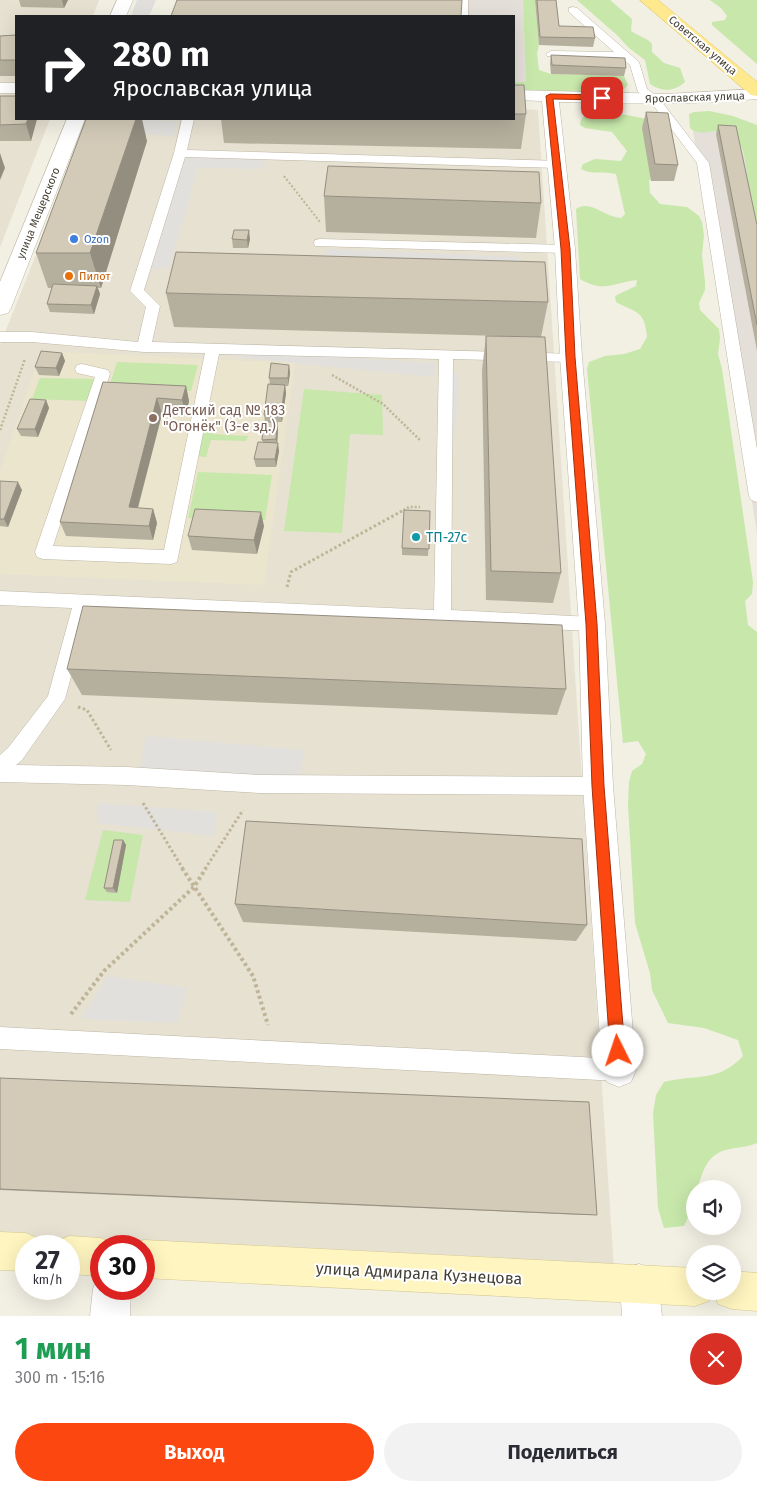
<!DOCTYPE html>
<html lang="ru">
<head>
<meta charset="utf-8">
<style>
	:root { --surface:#fff; --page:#f2f2f3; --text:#2b2b33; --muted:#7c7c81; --accent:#fc4810 }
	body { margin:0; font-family:"Fira Sans",sans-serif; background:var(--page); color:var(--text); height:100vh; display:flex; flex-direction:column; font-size:19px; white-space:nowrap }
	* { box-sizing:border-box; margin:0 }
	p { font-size:16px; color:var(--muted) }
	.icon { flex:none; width:28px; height:28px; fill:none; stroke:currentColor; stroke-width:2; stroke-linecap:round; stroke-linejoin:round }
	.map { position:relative; height:1316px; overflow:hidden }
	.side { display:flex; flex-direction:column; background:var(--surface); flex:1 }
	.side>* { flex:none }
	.guide { position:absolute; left:15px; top:15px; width:500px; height:105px; border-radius:0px; box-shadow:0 5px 20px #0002; background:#202124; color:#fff; overflow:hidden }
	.buttons { position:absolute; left:686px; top:1180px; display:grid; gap:10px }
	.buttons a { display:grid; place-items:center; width:55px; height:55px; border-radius:50%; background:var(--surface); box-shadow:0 5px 20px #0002; font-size:25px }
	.speed { position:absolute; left:15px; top:1235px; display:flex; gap:10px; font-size:25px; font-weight:700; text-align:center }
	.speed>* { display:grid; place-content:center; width:65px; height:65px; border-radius:50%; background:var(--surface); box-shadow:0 5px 20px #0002; line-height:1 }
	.speed small { font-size:12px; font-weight:400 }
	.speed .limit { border:8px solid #d22; background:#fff; color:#111 }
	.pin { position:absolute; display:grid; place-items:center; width:42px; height:42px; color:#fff; margin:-21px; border-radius:10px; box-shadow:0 2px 8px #0006 }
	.me { position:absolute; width:55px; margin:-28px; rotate:356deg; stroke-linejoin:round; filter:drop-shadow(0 0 4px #0008) }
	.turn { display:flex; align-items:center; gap:18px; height:105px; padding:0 15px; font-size:22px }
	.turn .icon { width:65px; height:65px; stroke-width:2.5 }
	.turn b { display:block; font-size:35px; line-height:42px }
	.round { display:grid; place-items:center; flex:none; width:52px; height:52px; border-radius:26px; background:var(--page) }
	.headline { display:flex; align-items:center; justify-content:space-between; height:85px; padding:0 15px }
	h1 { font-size:30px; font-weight:700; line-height:38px; color:#1e9e55 }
	.primary-button { display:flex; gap:10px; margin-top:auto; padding:10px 15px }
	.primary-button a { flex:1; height:58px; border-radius:30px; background:var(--accent); color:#fff; font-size:20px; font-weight:700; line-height:58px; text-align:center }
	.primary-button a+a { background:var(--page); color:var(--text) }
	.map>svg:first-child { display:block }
</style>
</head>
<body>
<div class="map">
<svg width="757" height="1316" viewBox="0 0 757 1316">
	<rect width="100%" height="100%" fill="#f2efe3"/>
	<g fill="#e6e1d1">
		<polygon points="0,0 99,0 93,16 16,16 16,119 50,119 0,247"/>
		<polygon points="514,109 538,110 614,1270 0,1237 0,345 90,119 514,119"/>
	</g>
	<g fill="#e4dfd8">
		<polygon points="189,0 523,0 526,83 514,82 514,16 183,16"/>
		<polygon points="693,131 725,132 737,140 746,160 748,172 757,229 757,533"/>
	</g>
	<polygon fill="#ebe5cd" points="41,351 295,363 264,585 0,574 0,472"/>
	<g fill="#c7e7ab">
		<polygon points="523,0 535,0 539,45 537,53 539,70 551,74 624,76 628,85 622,91 616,93 514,92 514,82 526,82"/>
		<path d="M577,0h33l22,19 -1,12c7,5 17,7 21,13v8l12,11 16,5 5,14c-11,10 -23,10 -35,2l-5,-24 -16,-12 -11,-12z"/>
		<polygon points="710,0 757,0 757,64 712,25 712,22 725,20 727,16 721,8"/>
		<path d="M709,111l24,5 24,9v104c-3,-15 -7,-31 -9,-46 -2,-17 -2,-47 -25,-51 -11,-3 -24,5 -33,-4l-1,-14 5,-2z"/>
		<path d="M595,112l32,3 24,5 4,51 -6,10 1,12 10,11 27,3 12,9 3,6 2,13 -2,20 3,27v8l-6,13 1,7 19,19 1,9 -2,16 4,15 31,213 -1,12 -7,7 3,24 9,7v511c-9,4 -17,4 -27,6 -23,4 -26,20 -33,40h-2l-2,18 -9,19 -20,2 -6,-20 -5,-95 3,-18 8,-13c31,-8 54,1 79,-26l-5,-16 -34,-12 -36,-5 -16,-33 -2,-17 -15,-50 -7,-118 1,-23 3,-11 10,-7 4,-10 -8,-13 -15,2 -36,-374 2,-7 16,-6 19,-2 16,-5 7,-12c-2,-27 -11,-24 -31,-35l-1,-6 21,-10 1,-6c-25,3 -32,13 -57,-1l-4,-70c15,-10 27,8 45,9l4,-4 -9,-40c-12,-3 -25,1 -35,-5l2,-5 12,-5 26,2 6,-10 -15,-19 -27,-4 -5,-3c1,-9 7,-12 15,-13z"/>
		<polygon points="117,362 198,365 191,391 108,390"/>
		<polygon points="40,378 95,379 89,401 32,399"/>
		<polygon points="304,389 382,395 383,435 350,434 342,533 284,531"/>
		<polygon points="204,424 214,424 212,434 248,436 246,441 211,440 206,457 195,456"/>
		<polygon points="198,472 272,475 265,520 188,518"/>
		<polygon points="103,830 143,835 130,902 85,900"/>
	</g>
	<g fill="#e2e0dc">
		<polygon points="137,0 156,0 149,16 131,16"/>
		<polygon points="127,119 178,121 173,137 121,130"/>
		<polygon points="185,156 265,160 264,169 198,168 169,268 151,269"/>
		<polygon points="327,249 519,257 519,270 324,263"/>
		<polygon points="239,351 437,363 433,377 237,357"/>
		<polygon points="442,371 459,375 455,438 441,434"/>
		<polygon points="146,736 304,750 300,777 140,768"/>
		<polygon points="97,803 218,812 213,836 98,823"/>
		<polygon points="108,976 187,988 177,1023 81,1019"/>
	</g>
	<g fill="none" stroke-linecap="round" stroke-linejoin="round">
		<g stroke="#bdb7a6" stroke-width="1">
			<g id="service">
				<rect x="458" y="0" width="10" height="16"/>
				<polygon points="573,7 577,8 639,62 647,89 658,97 709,163 757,449 757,502 751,500 749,496 697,163 650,101 638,92 630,65 622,58 547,56 546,54 551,51 614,52 569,12 569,8"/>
				<polygon points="182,119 194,119 187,150 562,161 564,164 558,168 185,157 144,290 160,306 152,342 576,354 578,357 576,360 571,362 453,359 451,610 592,617 598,619 601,624 598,629 592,631 89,609 65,699 22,760 16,765 127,767 260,775 598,777 605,780 607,786 605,792 598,795 260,793 127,785 0,782 0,755 8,748 48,696 72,608 0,605 0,591 434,610 439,359 219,354 177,562 171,564 43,559 37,557 35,552 95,377 77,373 75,369 77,365 82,364 108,370 110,374 53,546 164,550 205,353 144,352 32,342 0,342 0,332 32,332 138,342 146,307 130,291 174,153"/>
				<polygon points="320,239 565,245 571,249 565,253 315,246 314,243 315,240"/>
				<polygon points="0,1027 619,1059 627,1062 630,1070 627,1078 619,1081 0,1049"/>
			</g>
		</g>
		<g stroke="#bdb7a6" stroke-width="1">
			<g id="minor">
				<polygon points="117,0 133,0 126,16 110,16"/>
				<rect x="0" y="83" width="16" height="10"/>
				<path d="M757,89v10c-66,6 -132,5 -198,3l16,147 7,108 23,267 8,162 23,284 -5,12 -12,5 -12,-5 -5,-12 -19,-284 -4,-162 -19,-267 -5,-108 -13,-148 -28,-1v-10l152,4z"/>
				<polygon points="67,119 85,119 11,308 8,313 0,315 0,282"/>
				<polygon points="639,1264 653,1269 658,1283 662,1316 622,1316 620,1283 625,1269"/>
				<polygon points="101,1274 101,1289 131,1289 130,1316 90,1316 93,1289 98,1275"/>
			</g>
		</g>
		<g stroke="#d3c792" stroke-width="1">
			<g id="secondary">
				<polygon points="0,1232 26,1233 39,1239 43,1246 26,1246 26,1271 0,1270"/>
				<polygon points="69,1236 101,1238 114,1244 116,1246 101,1246 101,1276 69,1274 69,1246 54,1246 56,1242"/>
				<polygon points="144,1240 695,1268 695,1291 713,1291 709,1301 695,1306 144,1278 144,1246 130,1246"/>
				<polygon points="732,1271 757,1273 757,1311 732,1309 718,1304 713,1291 732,1291"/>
			</g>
		</g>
		<g stroke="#e4c85f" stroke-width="1">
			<polygon id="primary" points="640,0 658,0 757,82 757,96 751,95"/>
		</g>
		<polyline stroke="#bfb497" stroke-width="2" stroke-dasharray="2 2" stroke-linecap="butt" points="284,176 320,222"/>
		<g stroke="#bfb497" stroke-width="2.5" stroke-dasharray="2 2" stroke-linecap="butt">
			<polyline points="332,375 383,404 421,441"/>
			<polyline points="0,430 25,359"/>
			<polyline points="400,512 409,507 420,507"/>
		</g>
		<g stroke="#bfb497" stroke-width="3" stroke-dasharray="2.5 2.5" stroke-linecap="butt">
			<polyline points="287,587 291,572 402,511"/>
			<polyline points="78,707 87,710 111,750"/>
			<polyline points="143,803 183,869"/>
			<polyline points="205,869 243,810"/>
		</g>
		<g stroke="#bfb497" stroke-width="4" stroke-dasharray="3 3" stroke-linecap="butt">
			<polyline points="182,868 253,976 268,1025"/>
			<polyline points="71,1014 104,971 194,887 206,868"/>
		</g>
		<use href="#service" fill="#fff" fill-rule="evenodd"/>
		<use href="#minor" fill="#fff" fill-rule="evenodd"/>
		<use href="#secondary" fill="#fff5c0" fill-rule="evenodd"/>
		<use href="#primary" fill="#ffe98f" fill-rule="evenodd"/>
	</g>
	<g fill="#b5af9e">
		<polygon points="19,0 68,0 64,8 21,7"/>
		<polygon points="535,0 556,0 559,26 595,38 593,47 539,45"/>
		<polygon points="16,35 16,76 0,76 0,36"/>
		<polygon points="551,55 626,68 624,76 551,74 550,64"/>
		<polygon points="514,85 526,114 521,149 224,143 221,119 514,119"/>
		<polygon points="0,96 37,119 31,141 0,141"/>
		<polygon points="646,112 678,165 674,181 651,181 642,128"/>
		<polygon points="718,125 757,225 757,351 716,134"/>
		<polygon points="147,141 101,288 98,288 100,294 94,314 50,312 47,304 52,288 48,288 36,253"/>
		<polygon points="324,196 541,203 536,238 326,232"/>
		<polygon points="232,239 250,239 248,248 233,248"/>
		<polygon points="166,293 548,302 541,337 174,327"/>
		<polygon points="486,336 561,573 553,603 486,600 482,370"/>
		<polygon points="62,353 65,361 59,376 39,375 35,367"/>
		<polygon points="290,373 288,386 285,386 286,393 282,422 275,422 277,422 278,430 277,443 279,451 276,467 256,467 254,459 263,442 262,440 265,422 264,415 270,384 269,378"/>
		<polygon points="103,382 186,386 189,401 186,415 162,414 138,508 153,509 157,523 153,540 66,536 60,522"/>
		<polygon points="46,400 49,408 38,437 21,436 17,429"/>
		<polygon points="0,481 22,490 8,527 0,526"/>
		<polygon points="430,511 428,556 402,555 402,548"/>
		<polygon points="264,526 257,554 192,550 188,536"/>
		<polygon points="67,669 566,689 557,715 82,695"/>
		<polygon points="123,840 126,845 117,893 107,892 104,888"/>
		<polygon points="235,904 587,925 576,941 243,922"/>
		<polygon points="0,1078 597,1215 583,1215 0,1190"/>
	</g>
	<g fill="#948e81">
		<polygon points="62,0 68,0 64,8"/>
		<polygon points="28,119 37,119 31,141 26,124"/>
		<polygon points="136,119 142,119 147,141 101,288 90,253"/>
		<polygon points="0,153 5,168 0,180"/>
		<polygon points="249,230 250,239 248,248 247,240"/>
		<polygon points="97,286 100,294 94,314 91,305"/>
		<polygon points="62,353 65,361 59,376 56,368"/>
		<polygon points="289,365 290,373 288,386 288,378"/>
		<polygon points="285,385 286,393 282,422 281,414"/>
		<polygon points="186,386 189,401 186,415 182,400"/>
		<polygon points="157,398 162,414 134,522 129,507"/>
		<polygon points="46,400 49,408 38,437 35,429"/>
		<polygon points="277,422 278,430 277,446 276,439"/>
		<polygon points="278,443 279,451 276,467 275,459"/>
		<polygon points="18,482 22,490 8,527 4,519"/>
		<polygon points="153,509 157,523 153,540 149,526"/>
		<polygon points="261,512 264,526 257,554 254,540"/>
		<polygon points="123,840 126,845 117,893 113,888"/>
	</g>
	<g fill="#d3cbb8" stroke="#948e81">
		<polygon points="177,0 462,0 461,16 171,16"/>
		<polygon points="537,0 556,0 559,26 593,27 595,38 540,37"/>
		<polygon points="16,35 16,60 0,60 0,36"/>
		<polygon points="551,55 625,58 626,68 552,65"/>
		<polygon points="514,85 524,85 526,114 514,114"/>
		<polygon points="0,96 16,96 16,119 28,119 26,124 0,125"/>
		<polygon points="646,112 668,113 678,165 655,164"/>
		<polygon points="86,119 136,119 90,253 36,253"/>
		<polygon points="718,125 736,126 757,225 757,325"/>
		<polygon points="328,166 539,172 541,203 324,196"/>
		<polygon points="234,230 249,230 247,240 232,239"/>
		<polygon points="176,252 545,262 548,302 166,293"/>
		<polygon points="53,284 97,286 91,305 47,304"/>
		<polygon points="486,336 545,337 561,573 491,571"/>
		<polygon points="41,351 62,353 56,368 35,367"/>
		<polygon points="271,363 289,365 288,378 269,378"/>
		<polygon points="103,382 186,386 182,400 157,398 129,507 153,509 149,526 60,522"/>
		<polygon points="268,384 285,385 281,414 264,415"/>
		<polygon points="30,399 46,400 35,429 17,429"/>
		<polygon points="264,422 277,422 276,439 262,440"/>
		<polygon points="258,442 278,443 275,459 254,459"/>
		<polygon points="0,481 18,482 4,519 0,519"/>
		<polygon points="195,509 261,512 254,540 188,536"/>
		<polygon points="404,510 430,511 429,549 402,548"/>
		<polygon points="83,606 562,625 566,689 67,669"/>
		<polygon points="246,821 582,839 587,925 235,904"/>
		<polygon points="114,840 123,840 113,888 104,888"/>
		<polygon points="0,1078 589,1102 597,1215 0,1189"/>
	</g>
	<polygon fill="#fc4810" stroke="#a42f0a" points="550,94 602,95 606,98 602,100 553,99 570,249 575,357 597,624 604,786 625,1051 623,1056 618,1059 612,1056 610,1051 592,786 586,624 566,357 561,249 546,96"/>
	<circle fill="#3f7fe0" stroke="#fff" stroke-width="2" cx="74" cy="239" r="5"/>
	<circle fill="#e8710a" stroke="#fff" stroke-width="2" cx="69" cy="276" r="5"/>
	<circle fill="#8d6e63" stroke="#fff" stroke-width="2" cx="153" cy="418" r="5"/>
	<circle fill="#0f9aa8" stroke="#fff" stroke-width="2" cx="416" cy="537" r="5"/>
	<g text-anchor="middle" stroke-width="4" stroke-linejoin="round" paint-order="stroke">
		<g font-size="11" fill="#433f33" stroke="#fff">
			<text transform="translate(703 45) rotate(40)" y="4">Советская улица</text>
			<text transform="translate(695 97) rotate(-2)" y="4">Ярославская улица</text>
			<text transform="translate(38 213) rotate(-68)" y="4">улица Мещерского</text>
		</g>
		<g font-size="11" fill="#366cbe" stroke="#fff" text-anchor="start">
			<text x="84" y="243">Ozon</text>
		</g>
		<g font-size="11" fill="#c56008" stroke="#fff" text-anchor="start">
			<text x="79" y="280">Пилот</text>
		</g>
		<g font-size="14" fill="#785e54" stroke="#fff" text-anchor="start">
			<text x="163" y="415">Детский сад № 183<tspan x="163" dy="16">"Огонёк" (3-е зд.)</tspan></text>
		</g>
		<g font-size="14" fill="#0d838f" stroke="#fff" text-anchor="start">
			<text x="426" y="542">ТП-27c</text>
		</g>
		<g font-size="16" fill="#433f33" stroke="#fff">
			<text transform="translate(419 1273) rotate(3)" y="6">улица Адмирала Кузнецова</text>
		</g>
	</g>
</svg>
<div class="buttons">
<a><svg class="icon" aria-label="sound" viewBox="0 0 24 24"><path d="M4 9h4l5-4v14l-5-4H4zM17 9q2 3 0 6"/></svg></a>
<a><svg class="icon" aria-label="layers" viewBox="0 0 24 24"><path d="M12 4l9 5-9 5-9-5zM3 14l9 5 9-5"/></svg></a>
</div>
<div class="speed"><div>27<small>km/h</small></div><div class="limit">30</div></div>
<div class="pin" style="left:602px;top:98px;background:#d93025"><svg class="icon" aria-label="arrive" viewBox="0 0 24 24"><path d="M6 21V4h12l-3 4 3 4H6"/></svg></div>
<svg class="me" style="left:618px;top:1051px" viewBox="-20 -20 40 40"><circle r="19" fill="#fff"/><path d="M0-13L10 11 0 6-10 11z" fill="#fc4810"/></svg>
<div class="guide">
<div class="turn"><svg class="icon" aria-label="right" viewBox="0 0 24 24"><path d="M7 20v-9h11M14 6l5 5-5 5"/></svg><div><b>280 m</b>Ярославская улица</div></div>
</div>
</div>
<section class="side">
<div class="headline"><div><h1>1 мин</h1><p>300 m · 15:16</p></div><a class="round" style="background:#d93025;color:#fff"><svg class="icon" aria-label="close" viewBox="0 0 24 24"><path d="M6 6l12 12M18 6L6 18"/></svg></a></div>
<div class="primary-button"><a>Выход</a><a>Поделиться</a></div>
</section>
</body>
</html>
